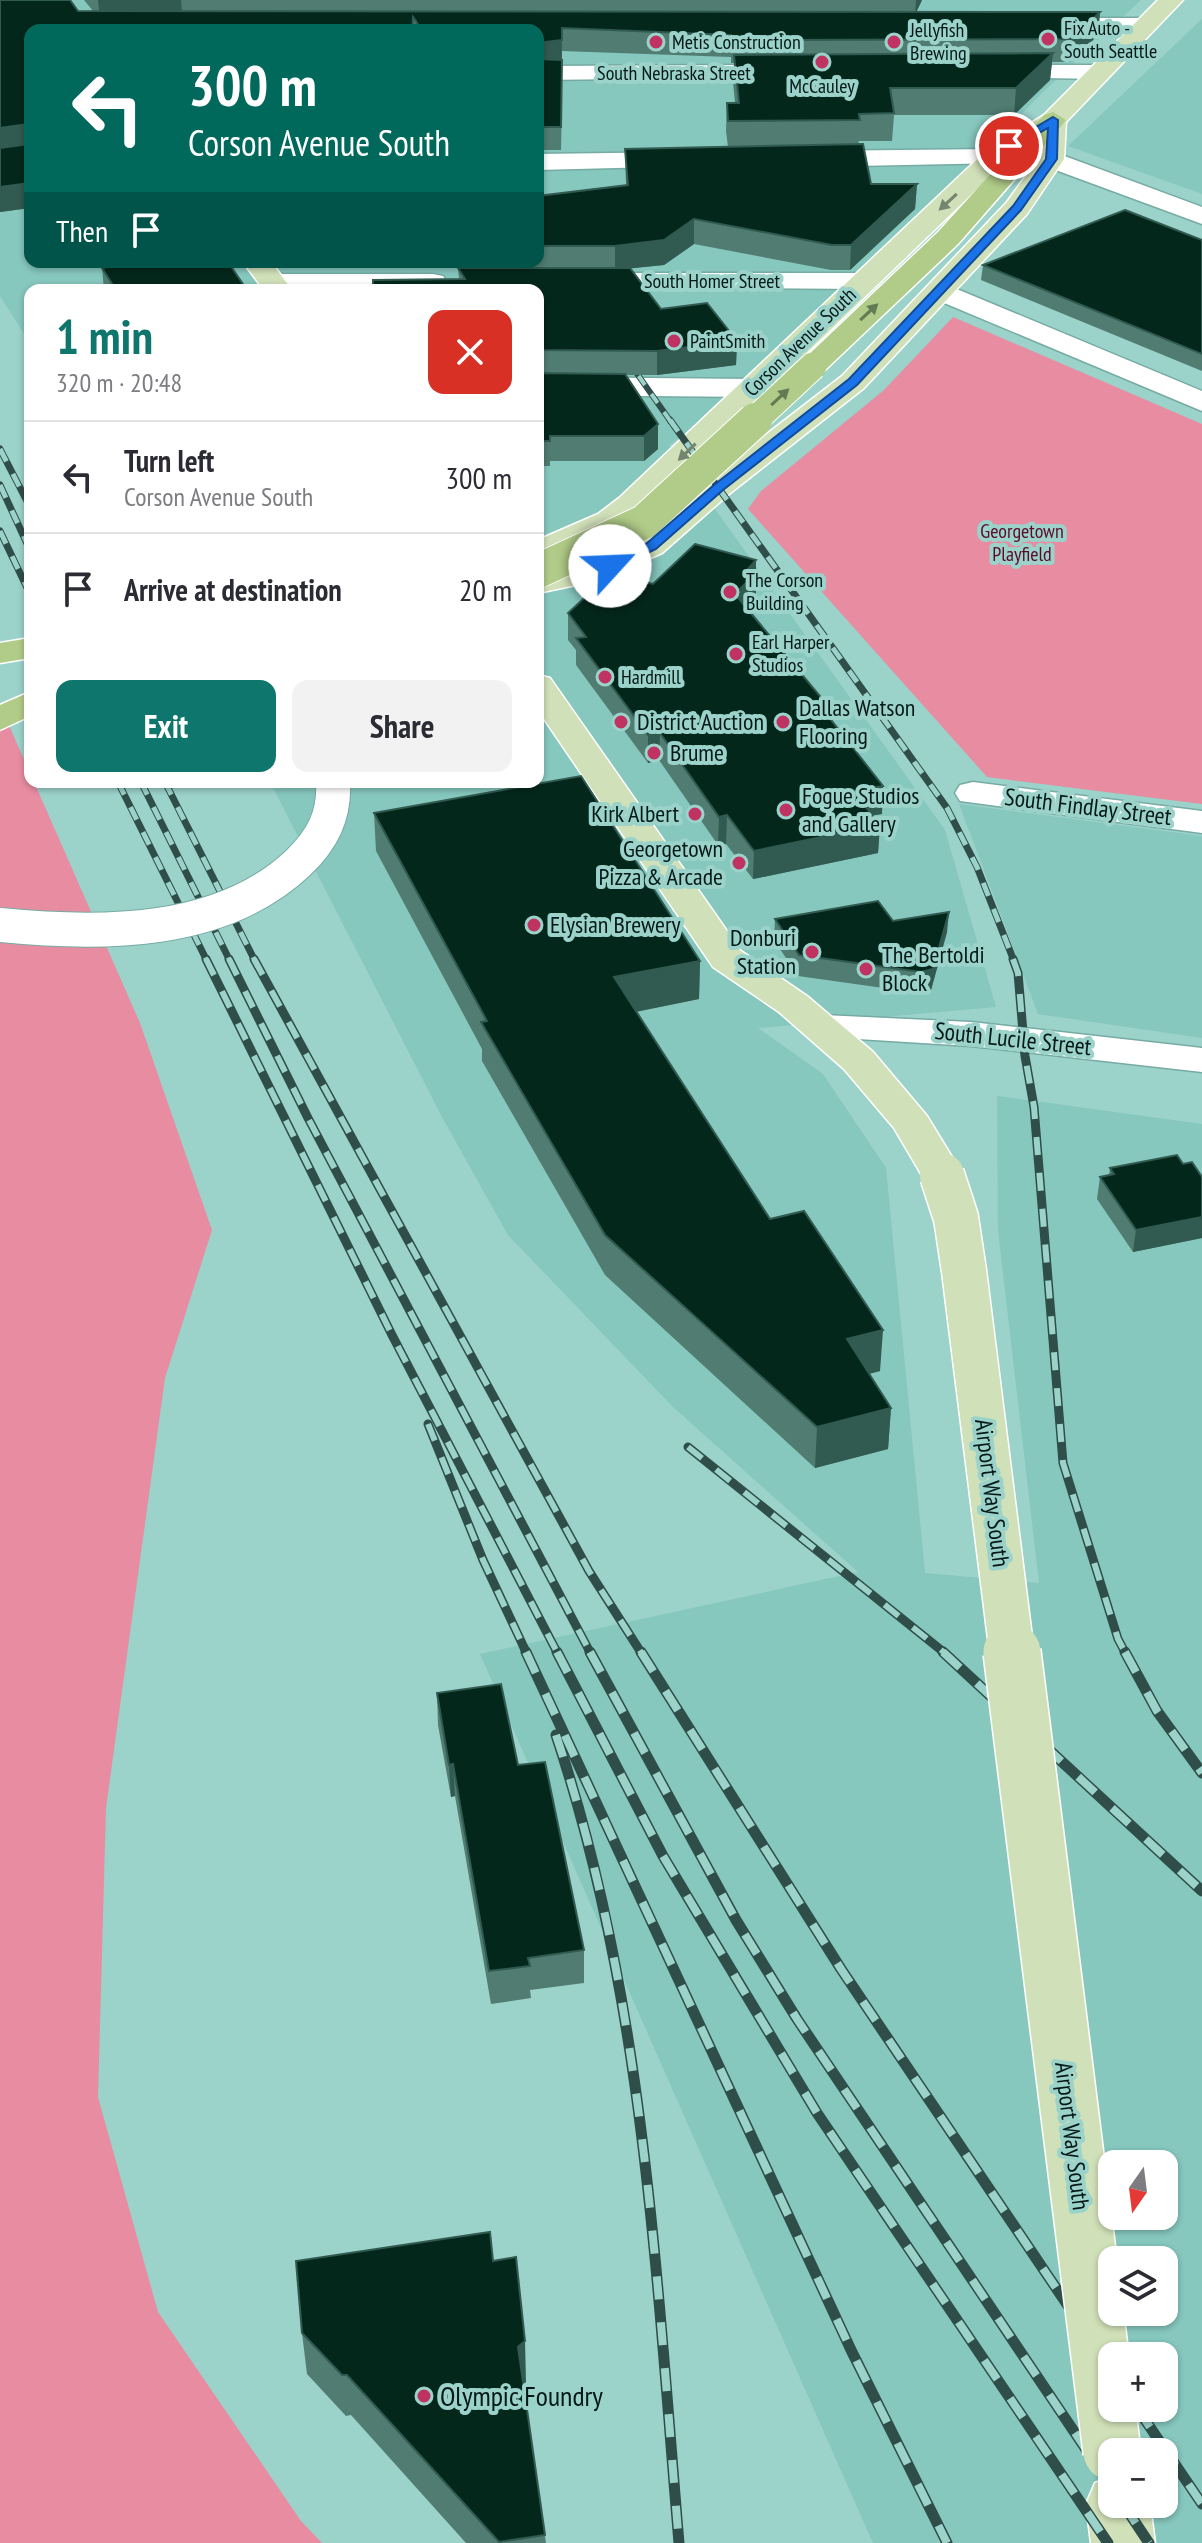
<!DOCTYPE html>
<html lang="en">
<head>
<meta charset="utf-8">
<style>
	:root { --surface:#fff; --page:#f2f2f3; --text:#2b2b33; --muted:#7c7c81; --line:#e1e1e2; --accent:#0f766e }
	body { margin:0; font-family:"PT Sans Narrow",sans-serif; background:var(--page); color:var(--text); height:100vh; display:flex; flex-direction:column; font-size:30px; white-space:nowrap }
	* { box-sizing:border-box; margin:0 }
	p { font-size:26px; color:var(--muted) }
	.icon { flex:none; width:44px; height:44px; fill:none; stroke:currentColor; stroke-width:2; stroke-linecap:round; stroke-linejoin:round }
	.map { position:relative; flex:1; overflow:hidden }
	.side { position:absolute; left:24px; top:284px; width:520px; height:504px; display:flex; flex-direction:column; background:var(--surface); border-radius:16px; box-shadow:0 2px 6px #0004 }
	.side>* { flex:none }
	.guide { position:absolute; left:24px; top:24px; width:520px; height:244px; border-radius:16px; box-shadow:0 2px 6px #0004; background:#00695c; color:#fff; overflow:hidden }
	.needle { width:52px; rotate:194deg }
	.controls { position:absolute; left:1098px; top:2150px; display:grid; gap:16px }
	.controls a { display:grid; place-items:center; width:80px; height:80px; border-radius:16px; background:var(--surface); box-shadow:0 2px 6px #0004; font-size:40px }
	.pin { position:absolute; display:grid; place-items:center; width:68px; height:68px; color:#fff; margin:-34px; border:4px solid #fff; border-radius:50%; box-shadow:0 2px 8px #0007 }
	.me { position:absolute; width:88px; margin:-44px; rotate:65deg; stroke-linejoin:round; filter:drop-shadow(0 0 6px #0008) }
	.turn { display:flex; align-items:center; gap:28px; height:168px; padding:0 32px; font-size:36px }
	.turn .icon { width:104px; height:104px; stroke-width:2.5 }
	.turn b { display:block; font-size:56px; line-height:68px }
	.then { display:flex; align-items:center; height:76px; padding:0 32px; background:#0003; gap:16px; font-size:30px }
	.round { display:grid; place-items:center; flex:none; width:84px; height:84px; border-radius:16px; background:var(--page) }
	.summary { display:flex; align-items:center; justify-content:space-between; height:136px; padding:0 32px }
	h1 { font-size:48px; font-weight:700; line-height:60px; color:var(--accent) }
	.action { display:flex; gap:16px; margin-top:auto; padding:16px 32px }
	.action a { flex:1; height:92px; border-radius:16px; background:var(--accent); color:#fff; font-size:32px; font-weight:700; line-height:92px; text-align:center }
	.action a+a { background:var(--page); color:var(--text) }
	ul { padding:0; list-style:none }
	li { display:flex; align-items:center; gap:24px; height:112px; padding:0 32px; border-top:2px solid var(--line) }
	li div { flex:1 }
	li b { display:block; font-size:30px }
	li em { font-style:normal }
	.map>svg:first-child { display:block }
</style>
</head>
<body>
<div class="map">
<svg width="1202" height="2543" viewBox="0 0 1202 2543">
	<rect width="100%" height="100%" fill="#9bd2ca"/>
	<g fill="#86c7be" fill-rule="evenodd">
		<path d="M0,0h1141l-100,94 -287,294 -85,57 276,385 51,177 -238,21 65,46 63,94 39,405 114,10 -41,-353 -1,-134 205,28v1419h-329l-393,-889 378,-82 -185,-165 -165,-172 -66,-118 -172,-335h268v-492h-508v53l-30,-47zM30,30h508v232h-508zM1112,2164h52v52h-52zM1112,2260h52v52h-52zM1112,2356h52v52h-52zM1112,2452h52v52h-52z"/>
		<polygon points="1202,19 1202,194 1068,146"/>
		<polygon points="959,804 1202,836 1202,1038 1038,1014"/>
	</g>
	<g fill="#e88ca1">
		<polygon points="953,317 1202,424 1202,804 987,777 748,509 761,491 884,390"/>
		<polygon points="0,705 30,773 30,782 34,782 140,1023 212,1230 165,1378 106,1808 98,2097 158,2312 301,2521 322,2543 0,2543"/>
	</g>
	<g fill="none" stroke-linecap="round" stroke-linejoin="round">
		<g stroke="#75aba3" stroke-width="3">
			<g id="minor">
				<polygon points="1040,18 1146,18 1158,25 1146,32 1031,30 1028,25 1031,20"/>
				<polygon points="791,65 800,67 803,72 800,77 538,80 538,66"/>
				<polygon points="992,65 1098,65 1110,72 1098,79 983,77 980,72 983,67"/>
				<polygon points="995,149 1008,157 1004,163 806,167 793,159 806,151"/>
				<polygon points="1051,151 1202,207 1202,224 1042,165 1038,159 1042,153"/>
				<polygon points="685,152 698,160 694,166 538,170 538,154"/>
				<polygon points="581,273 863,273 873,275 877,281 873,287 863,289 571,287 567,281 571,275"/>
				<polygon points="272,274 433,274 443,276 447,282 435,290 262,288 258,282 262,276"/>
				<polygon points="940,282 1202,391 1202,411 930,297 926,291 930,285"/>
				<polygon points="538,377 754,379 765,382 769,388 765,394 754,397 538,395"/>
				<polygon points="973,782 1202,811 1202,833 960,801 955,793 960,785"/>
				<polygon points="823,1015 971,1022 1202,1048 1202,1072 971,1046 809,1036 803,1027 809,1018"/>
			</g>
		</g>
		<g stroke="#fff" stroke-width="3">
			<g id="major">
				<polygon points="1158,0 1183,0 1066,122 1064,159 1027,214 864,388 729,494 662,553 600,580 538,593 538,573 579,565 640,539 707,480 842,376 1007,202 1038,159 1039,140 1004,163 641,512 620,528 538,562 538,540 598,514 619,498 986,151 1044,115"/>
				<polygon points="243,262 271,262 292,290 264,290"/>
				<polygon points="538,675 550,678 741,951 807,996 873,1052 927,1116 963,1175 957,1184 942,1188 927,1184 894,1128 844,1069 779,1012 713,967 538,710"/>
				<polygon points="1112,2477 1112,2504 1150,2504 1155,2543 1091,2543 1086,2504 1095,2483"/>
			</g>
		</g>
		<g stroke="#fff" stroke-width="3">
			<g id="highway">
				<polygon points="1053,112 1066,120 1062,125 958,244 823,372 803,372 798,366 803,360 938,232 1044,115"/>
				<polygon points="30,638 30,658 0,663 0,643"/>
				<polygon points="30,692 30,716 0,730 0,705"/>
			</g>
		</g>
		<use href="#minor" fill="#fff" fill-rule="evenodd"/>
		<use href="#major" fill="#d0e0b8" fill-rule="evenodd"/>
		<use href="#highway" fill="#b1cb88" fill-rule="evenodd"/>
		<g stroke="#2f4e4a" stroke-width="6">
			<polyline id="rail-far3" points="626,358 671,422"/>
		</g>
		<g stroke="#2f4e4a" stroke-width="7">
			<g id="rail-far2">
				<polyline points="670,420 947,808 977,867 1014,961"/>
				<polyline points="0,449 30,507"/>
				<polyline points="0,485 30,550"/>
				<polyline points="0,531 30,594"/>
				<polyline points="118,782 207,961"/>
				<polyline points="141,782 230,961"/>
				<polyline points="165,782 255,961"/>
			</g>
		</g>
		<g stroke="#2f4e4a" stroke-width="9">
			<g id="rail-far1">
				<polyline points="206,959 392,1335 558,1654"/>
				<polyline points="229,959 308,1118 591,1654"/>
				<polyline points="254,959 589,1571 642,1654"/>
				<polyline points="1013,959 1018,973 1025,1056 1034,1107 1063,1463 1118,1639 1126,1654"/>
				<polyline points="428,1424 483,1560 527,1654"/>
				<polyline points="688,1447 946,1654"/>
			</g>
		</g>
		<g stroke="#2f4e4a" stroke-width="11">
			<g id="rail">
				<polyline points="526,1652 851,2350 947,2543"/>
				<polyline points="557,1652 663,1856 817,2113 1108,2543"/>
				<polyline points="590,1652 736,1920 797,2019 1112,2488"/>
				<polyline points="641,1652 841,1969 1112,2371"/>
				<polyline points="943,1652 1202,1891"/>
				<polyline points="1125,1652 1157,1711 1202,1773"/>
				<path d="M556,1735c87,259 100,537 123,808"/>
				<polyline points="1137,2408 1202,2504"/>
				<polyline points="1123,2504 1149,2543"/>
			</g>
		</g>
		<use href="#rail-far3" stroke="#9bd2ca" stroke-width="4" stroke-dasharray="11" stroke-linecap="butt"/>
		<use href="#rail-far2" stroke="#9bd2ca" stroke-width="5" stroke-dasharray="14" stroke-linecap="butt"/>
		<use href="#rail-far1" stroke="#9bd2ca" stroke-width="6" stroke-dasharray="18" stroke-linecap="butt"/>
		<use href="#rail" stroke="#9bd2ca" stroke-width="8" stroke-dasharray="23" stroke-linecap="butt"/>
		<g stroke="#75aba3" stroke-width="36" stroke-linecap="butt">
			<path id="minor-bridge" d="M0,925c99,10 221,11 298,-62 24,-23 37,-47 35,-81"/>
		</g>
		<g stroke="#fff" stroke-width="47" stroke-linecap="butt">
			<polyline id="major-bridge-far1" points="942,1175 956,1218 964,1271 1012,1654"/>
		</g>
		<g stroke="#fff" stroke-width="60" stroke-linecap="butt">
			<polyline id="major-bridge" points="1012,1652 1112,2452"/>
		</g>
		<g stroke="#fff" stroke-width="29" stroke-linecap="butt">
			<polyline id="highway-bridge-far1" points="753,422 813,366"/>
		</g>
		<g stroke="#fff" stroke-width="36" stroke-linecap="butt">
			<polyline id="highway-bridge" points="538,571 644,522 755,420"/>
		</g>
		<use href="#minor-bridge" stroke="#fff" stroke-width="34"/>
		<use href="#major-bridge-far1" stroke="#d0e0b8" stroke-width="44"/>
		<use href="#major-bridge" stroke="#d0e0b8" stroke-width="57"/>
		<use href="#highway-bridge-far1" stroke="#b1cb88" stroke-width="27"/>
		<use href="#highway-bridge" stroke="#b1cb88" stroke-width="34"/>
	</g>
	<g fill="#507c72">
		<polygon points="0,0 70,0 78,11 93,11 84,0 922,0 916,12 1100,12 1098,35 1070,62 1052,62 1050,80 1014,115 894,115 892,141 859,141 858,144 863,144 871,184 917,184 915,209 850,270 831,270 694,244 664,265 631,268 661,309 707,303 737,341 736,365 657,375 626,375 658,424 658,449 644,461 550,461 550,466 538,466 538,290 353,290 373,289 373,280 459,279 458,268 468,268 463,262 538,262 538,196 626,185 625,149 728,147 726,131 727,103 735,103 733,82 734,63 731,63 731,57 562,51 561,150 538,150 538,30 30,30 30,208 0,212"/>
		<polygon points="1202,240 1202,371 981,280 983,265"/>
		<polygon points="105,262 228,262 247,290 104,290 102,268 108,267"/>
		<polygon points="756,572 756,599 746,608 823,711 882,814 872,815 880,825 878,853 753,879 726,844 718,845 659,760 648,763 576,665 576,650 568,640 568,613 653,584"/>
		<polygon points="374,813 700,961 699,999 636,1012 770,1219 880,1371 869,1374 891,1408 888,1449 815,1468 605,1275 482,1061 482,1049 376,851"/>
		<polygon points="775,919 893,921 947,932 931,990 919,993 798,976 774,940"/>
		<polygon points="1183,1164 1202,1177 1202,1238 1133,1252 1097,1199 1100,1177 1109,1175 1110,1168"/>
		<polygon points="437,1693 518,1765 584,1950 584,1983 530,1990 531,1998 491,2004 455,1796 451,1797 438,1725"/>
		<polygon points="302,2333 526,2382 523,2384 546,2543 466,2543 351,2415 346,2416 307,2374"/>
	</g>
	<g fill="#315a50">
		<polygon points="98,0 181,0 182,13 100,19"/>
		<polygon points="916,0 922,0 915,15"/>
		<polygon points="1100,12 1098,35 1070,62 1072,39"/>
		<polygon points="562,28 561,150 561,127 538,66 538,43"/>
		<polygon points="1053,53 1050,80 1014,115 1016,88"/>
		<polygon points="29,124 30,148 0,152 0,128"/>
		<polygon points="30,183 30,208 0,212 0,187"/>
		<polygon points="917,184 915,209 850,270 851,245"/>
		<polygon points="694,219 694,244 664,265 615,270 615,246"/>
		<polygon points="737,341 736,365 657,375 657,351"/>
		<polygon points="658,424 658,449 644,461 644,436"/>
		<polygon points="756,560 756,599 734,621 735,594 747,570"/>
		<polygon points="824,701 823,728 817,702"/>
		<polygon points="660,733 659,760 648,763 648,735"/>
		<polygon points="883,786 882,814 851,819 853,791"/>
		<polygon points="727,815 726,844 718,845 719,817"/>
		<polygon points="880,825 878,853 753,879 754,851"/>
		<polygon points="949,912 947,932 931,990 919,993 921,972"/>
		<polygon points="700,961 699,999 614,1016 614,977"/>
		<polygon points="1202,1217 1202,1238 1133,1252 1136,1230"/>
		<polygon points="883,1330 880,1371 844,1380 847,1339"/>
		<polygon points="891,1408 888,1449 815,1468 817,1427"/>
		<polygon points="453,1764 455,1796 451,1797 449,1765"/>
		<polygon points="525,2341 526,2382 519,2387 518,2347"/>
	</g>
	<g fill="#04271b" stroke="#315a50" stroke-width="2">
		<polygon points="0,0 70,0 78,11 1100,12 1072,39 732,40 731,35 562,28 562,40 538,43 538,30 422,30 413,17 412,30 30,30 30,183 0,187 0,148 30,144 29,124 0,128"/>
		<polygon points="1053,53 1016,88 890,88 894,113 859,114 860,120 728,121 727,103 739,103 734,55"/>
		<polygon points="538,59 562,60 561,127 538,127"/>
		<polygon points="863,144 871,184 917,184 851,245 832,245 694,219 664,240 615,246 538,246 538,196 628,185 625,149"/>
		<polygon points="1125,210 1202,240 1202,354 983,265"/>
		<polygon points="118,262 228,262 247,290 116,290 102,268 120,265"/>
		<polygon points="458,268 630,268 661,309 707,303 737,341 657,351 538,350 538,290 353,290 373,289 373,280 465,279"/>
		<polygon points="538,373 625,374 658,424 644,436 550,436 550,441 538,441"/>
		<polygon points="695,544 756,560 747,570 757,572 735,594 824,701 817,702 883,786 853,791 880,825 754,851 727,815 719,817 660,733 648,735 576,638 586,637 568,613 610,574 653,584"/>
		<polygon points="581,776 700,961 614,977 770,1219 804,1211 883,1330 847,1339 891,1408 817,1427 605,1235 481,1022 487,1021 374,813"/>
		<polygon points="878,901 893,921 949,912 933,969 921,972 799,955 775,919"/>
		<polygon points="1177,1155 1183,1164 1192,1162 1202,1177 1202,1217 1136,1230 1100,1177 1114,1174 1110,1168"/>
		<polygon points="501,1684 518,1765 545,1762 584,1950 528,1958 530,1966 489,1971 453,1764 449,1765 437,1693"/>
		<polygon points="490,2232 493,2261 516,2257 525,2341 518,2347 545,2535 499,2542 347,2375 342,2375 302,2333 296,2261"/>
	</g>
	<defs><path id="oneway-solid" d="M-6-.8H1V-3.2L6.5 0L1 3.2V.8H-6Z" transform="scale(2)"/></defs>
	<g fill="#748670">
		<use href="#oneway-solid" transform="translate(948 202) rotate(137)"/>
		<use href="#oneway-solid" transform="translate(687 452) rotate(136)"/>
	</g>
	<g fill="#637b55">
		<use href="#oneway-solid" transform="translate(869 312) rotate(-43)"/>
		<use href="#oneway-solid" transform="translate(780 397) rotate(-43)"/>
	</g>
	<polygon fill="#1a73e8" stroke="#114b97" stroke-width="2" points="1053,117 1058,120 1057,159 1021,210 857,385 723,490 656,549 615,569 605,569 605,563 646,544 714,485 849,379 1013,206 1046,159 1048,128 1013,148 1004,146"/>
	<g fill="#bf3261" stroke="#9bd2ca" stroke-width="3">
		<circle cx="1048" cy="39" r="8"/>
		<circle cx="656" cy="42" r="8"/>
		<circle cx="894" cy="42" r="8"/>
		<circle cx="822" cy="62" r="8"/>
		<circle cx="674" cy="341" r="8"/>
		<circle cx="730" cy="592" r="8"/>
		<circle cx="736" cy="654" r="8"/>
		<circle cx="605" cy="677" r="8"/>
		<circle cx="621" cy="722" r="8"/>
		<circle cx="783" cy="722" r="8"/>
		<circle cx="654" cy="753" r="8"/>
		<circle cx="786" cy="810" r="8"/>
		<circle cx="695" cy="814" r="8"/>
		<circle cx="739" cy="863" r="8"/>
		<circle cx="534" cy="925" r="8"/>
		<circle cx="812" cy="952" r="8"/>
		<circle cx="866" cy="969" r="8"/>
		<circle cx="424" cy="2396" r="8"/>
	</g>
	<g text-anchor="middle" stroke-width="8" stroke-linejoin="round" paint-order="stroke">
		<g font-size="20" fill="#041917" stroke="#9bd2ca" text-anchor="start">
			<text x="1064" y="35">Fix Auto -<tspan x="1064" dy="23">South Seattle</tspan></text>
			<text x="910" y="37">Jellyfish<tspan x="910" dy="23">Brewing</tspan></text>
			<text x="672" y="49">Metis Construction</text>
			<text x="822" y="93" text-anchor="middle">McCauley</text>
			<text x="690" y="348">PaintSmith</text>
			<text x="746" y="587">The Corson<tspan x="746" dy="23">Building</tspan></text>
			<text x="752" y="649">Earl Harper<tspan x="752" dy="23">Studios</tspan></text>
			<text x="621" y="684">Hardmill</text>
		</g>
		<g font-size="20" fill="#041917" stroke="#9bd2ca">
			<text x="674" y="80">South Nebraska Street</text>
			<text x="712" y="288">South Homer Street</text>
			<text transform="translate(800 342) rotate(-44)" y="7">Corson Avenue South</text>
		</g>
		<g font-size="20" fill="#5d0929" stroke="#9bd2ca">
			<text x="1022" y="538">Georgetown<tspan x="1022" dy="23">Playfield</tspan></text>
		</g>
		<g font-size="24" fill="#041917" stroke="#9bd2ca" text-anchor="start">
			<text x="799" y="716">Dallas Watson<tspan x="799" dy="28">Flooring</tspan></text>
			<text x="637" y="730">District Auction</text>
			<text x="670" y="761">Brume</text>
			<text x="802" y="804">Fogue Studios<tspan x="802" dy="28">and Gallery</tspan></text>
			<text x="679" y="822" text-anchor="end">Kirk Albert</text>
			<text x="723" y="857" text-anchor="end">Georgetown<tspan x="723" dy="28">Pizza &amp; Arcade</tspan></text>
			<text x="550" y="933">Elysian Brewery</text>
			<text x="796" y="946" text-anchor="end">Donburi<tspan x="796" dy="28">Station</tspan></text>
			<text x="882" y="963">The Bertoldi<tspan x="882" dy="28">Block</tspan></text>
		</g>
		<g font-size="24" fill="#041917" stroke="#9bd2ca">
			<text transform="translate(1088 807) rotate(7)" y="8">South Findlay Street</text>
			<text transform="translate(1013 1039) rotate(6)" y="8">South Lucile Street</text>
			<text transform="translate(992 1493) rotate(83)" y="8">Airport Way South</text>
			<text transform="translate(1072 2136) rotate(83)" y="8">Airport Way South</text>
		</g>
		<g font-size="28" fill="#041917" stroke="#9bd2ca" text-anchor="start">
			<text x="440" y="2406">Olympic Foundry</text>
		</g>
	</g>
</svg>
<div class="controls">
<a><svg class="needle" viewBox="-14 -14 28 28"><path d="M0-13l5 13h-10z" fill="#e53935"/><path d="M0 13l5-13h-10z" fill="#7c7c81"/></svg></a>
<a><svg class="icon" aria-label="layers" viewBox="0 0 24 24"><path d="M12 4l9 5-9 5-9-5zM3 14l9 5 9-5"/></svg></a>
<a>+</a>
<a>−</a>
</div>
<div class="pin" style="left:1009px;top:146px;background:#d93025"><svg class="icon" aria-label="arrive" viewBox="0 0 24 24"><path d="M6 21V4h12l-3 4 3 4H6"/></svg></div>
<svg class="me" style="left:610px;top:566px" viewBox="-20 -20 40 40"><circle r="19" fill="#fff"/><path d="M0-13L10 11 0 6-10 11z" fill="#1a73e8"/></svg>
<div class="guide">
<div class="turn"><svg class="icon" aria-label="left" viewBox="0 0 24 24"><path d="M17 20v-9H6M10 6l-5 5 5 5"/></svg><div><b>300 m</b>Corson Avenue South</div></div>
<div class="then">Then<svg class="icon" aria-label="arrive" viewBox="0 0 24 24"><path d="M6 21V4h12l-3 4 3 4H6"/></svg></div>
</div>
<section class="side">
<div class="summary"><div><h1>1 min</h1><p>320 m · 20:48</p></div><a class="round" style="background:#d93025;color:#fff"><svg class="icon" aria-label="close" viewBox="0 0 24 24"><path d="M6 6l12 12M18 6L6 18"/></svg></a></div>
<ul>
<li><svg class="icon" aria-label="left" viewBox="0 0 24 24"><path d="M17 20v-9H6M10 6l-5 5 5 5"/></svg><div><b>Turn left</b><p>Corson Avenue South</p></div><em>300 m</em></li>
<li><svg class="icon" aria-label="arrive" viewBox="0 0 24 24"><path d="M6 21V4h12l-3 4 3 4H6"/></svg><div><b>Arrive at destination</b></div><em>20 m</em></li>
</ul>
<div class="action"><a>Exit</a><a>Share</a></div>
</section>
</div>
</body>
</html>
